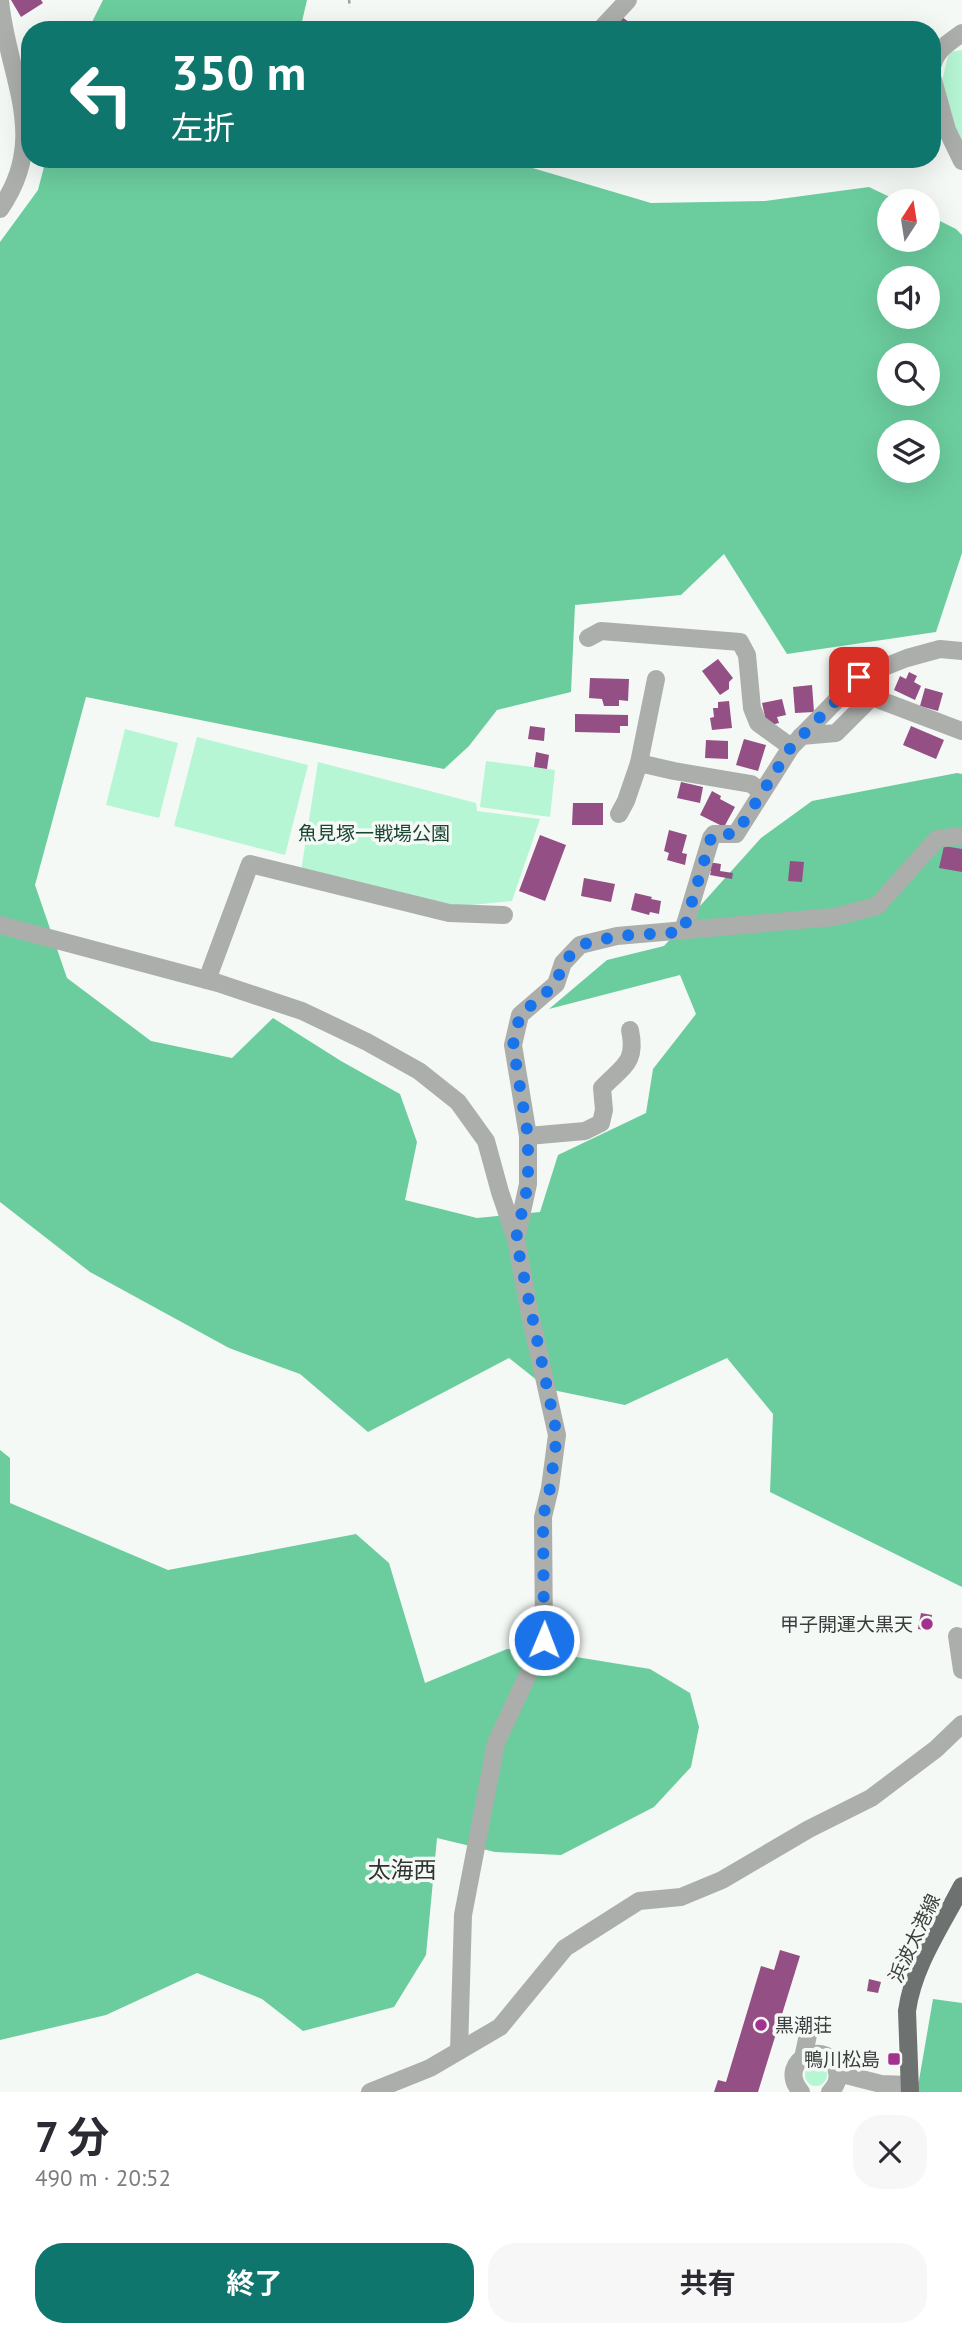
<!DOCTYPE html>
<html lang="ja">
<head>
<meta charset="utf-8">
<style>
	:root { --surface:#fff; --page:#f7f7f7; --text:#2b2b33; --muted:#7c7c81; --accent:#0f766e }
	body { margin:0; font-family:"PT Sans","Noto Sans JP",sans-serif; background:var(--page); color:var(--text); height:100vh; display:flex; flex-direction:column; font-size:26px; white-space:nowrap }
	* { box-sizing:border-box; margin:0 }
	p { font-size:23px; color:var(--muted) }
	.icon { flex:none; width:38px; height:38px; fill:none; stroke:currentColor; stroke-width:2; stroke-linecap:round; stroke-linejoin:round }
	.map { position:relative; height:2092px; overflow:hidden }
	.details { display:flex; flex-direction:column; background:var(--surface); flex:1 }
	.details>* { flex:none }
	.top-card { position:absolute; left:21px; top:21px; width:920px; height:147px; border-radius:28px; box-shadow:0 7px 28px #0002; background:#0f766e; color:#fff; overflow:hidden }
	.needle { width:46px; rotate:12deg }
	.fabs { position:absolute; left:877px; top:189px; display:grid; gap:14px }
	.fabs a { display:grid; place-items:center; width:63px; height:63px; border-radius:50%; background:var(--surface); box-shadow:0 7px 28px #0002; font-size:35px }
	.pin { position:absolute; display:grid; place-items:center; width:60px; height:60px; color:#fff; margin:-30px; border-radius:14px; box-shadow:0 4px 10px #0006 }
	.me { position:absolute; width:77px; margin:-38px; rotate:1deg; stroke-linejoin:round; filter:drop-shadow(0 0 5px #0008) }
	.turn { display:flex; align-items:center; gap:24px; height:147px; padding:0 35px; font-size:32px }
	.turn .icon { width:91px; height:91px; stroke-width:2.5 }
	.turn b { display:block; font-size:49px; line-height:60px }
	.round { display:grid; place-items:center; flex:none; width:74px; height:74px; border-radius:28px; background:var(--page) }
	.head { display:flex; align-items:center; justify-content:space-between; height:119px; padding:0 35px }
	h1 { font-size:42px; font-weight:700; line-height:52px }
	.primary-button { display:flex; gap:14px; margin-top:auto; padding:14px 35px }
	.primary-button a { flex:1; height:80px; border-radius:28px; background:var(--accent); color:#fff; font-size:28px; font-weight:700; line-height:80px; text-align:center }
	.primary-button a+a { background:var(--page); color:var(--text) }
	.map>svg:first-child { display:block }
</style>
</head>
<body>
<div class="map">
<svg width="962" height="2092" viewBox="0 0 962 2092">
	<rect width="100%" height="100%" fill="#f4f9f6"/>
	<g fill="#b6f6d4">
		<polygon points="962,50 962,141 956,129 942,81 949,52"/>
		<polygon points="125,729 178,743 159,818 106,805"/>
		<polygon points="197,737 308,765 285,855 174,826"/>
		<polygon points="486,761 555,770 550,817 480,807"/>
		<polygon points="318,762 476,803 477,811 540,819 512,901 450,907 301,871"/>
		<circle cx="816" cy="2075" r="11"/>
	</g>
	<g fill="#6bcd9e" fill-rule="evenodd">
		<polygon points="103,0 307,0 300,30 88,30"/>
		<path d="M46,159h456l149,44 114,-2 104,-14 29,14h-9v39h39v-25l28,14 6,6v318l-26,79 -149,22 -63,-100 -43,41 -106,10 -4,87 -74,18 -28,36 -25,23 -358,-72 -51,188 32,93 84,63 81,17 41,-40 68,43 59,33 17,48 -12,58 72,18 63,-6 18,-57 88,-42 7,-44 43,-55 -16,-39 -131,34 58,-49 57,-14 97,-108 51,-37 145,-28 5,1v813l-192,-95 3,-78 -46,-56 -102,47 -77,-16 -39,-31 -141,74 -68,-58 -71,-26 -139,-76 -90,-70v-960l38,-52zM889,278h39v39h-39zM889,355h39v39h-39zM889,432h39v39h-39z"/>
		<polygon points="0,1450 10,1458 10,1503 168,1570 356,1534 389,1563 425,1683 507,1649 570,1656 650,1669 690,1693 699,1727 691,1767 654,1807 561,1855 495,1852 437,1838 426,1955 394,2007 303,2031 262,1999 197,1973 106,2015 0,2040"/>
		<polygon points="933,1999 962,2003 962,2092 917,2092"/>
	</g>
	<g fill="#944f85">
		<polygon points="11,0 41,0 43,3 21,17"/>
		<polygon points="622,17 633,25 629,30 613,30"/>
		<polygon points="718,659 733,678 729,682 729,689 720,695 702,671"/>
		<polygon points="909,672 917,676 914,682 921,686 915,700 894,690 900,676 906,679"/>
		<polygon points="590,678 629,679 628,701 619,700 619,706 604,706 602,699 589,698"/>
		<polygon points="812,685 814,712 795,713 793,687"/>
		<polygon points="925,688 943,693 938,711 920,706"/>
		<polygon points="782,699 786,715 777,717 779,723 767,726 762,703"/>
		<polygon points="729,701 732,728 712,730 710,718 714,717 713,708 718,708 718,702"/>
		<polygon points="575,714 628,715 628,726 620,726 620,733 575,732"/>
		<polygon points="530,726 545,728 544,741 528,739"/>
		<polygon points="911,726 944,740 936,759 903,745"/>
		<polygon points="744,739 766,745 758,771 736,765"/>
		<polygon points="706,740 728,741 728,759 705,758"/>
		<polygon points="536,752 549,755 547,769 534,767"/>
		<polygon points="681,782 703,787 700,803 677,798"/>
		<polygon points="712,791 721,796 720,799 735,807 724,827 700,815"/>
		<polygon points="573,803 603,803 603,825 572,825"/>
		<polygon points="669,830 687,835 682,853 687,854 685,865 667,860 669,853 664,851"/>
		<polygon points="540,835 566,845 545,901 519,891"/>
		<polygon points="944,846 962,849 962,872 939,868"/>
		<polygon points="790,861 804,862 802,882 788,881"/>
		<polygon points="708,862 721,864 720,871 733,873 732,879 710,875 711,871 707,871"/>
		<polygon points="584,878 615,884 611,902 581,896"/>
		<polygon points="635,893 652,897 651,899 661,901 659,914 650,912 649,915 631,910"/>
		<polygon points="921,1613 932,1615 931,1621 935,1622 934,1627 929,1626 929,1631 918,1629"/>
		<polygon points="780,1950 800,1956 758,2092 714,2092 718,2080 726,2082 761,1966 774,1970"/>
		<polygon points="869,1979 881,1982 878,1993 867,1991"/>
	</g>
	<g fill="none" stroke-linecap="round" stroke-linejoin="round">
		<polyline stroke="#9da09e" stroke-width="2.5" stroke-dasharray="3.5 3.5" stroke-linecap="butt" points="349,0 350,7"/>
		<g stroke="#acaeac" stroke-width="18">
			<polyline points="600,30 628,0"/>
			<path d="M933,64c4,-15 17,-22 29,-31"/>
			<polyline points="933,80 947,130 962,161"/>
			<path d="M0,209c51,-73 7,-132 0,-209"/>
			<polyline points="588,638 601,631 740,642 747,655 752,708 758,723 791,747"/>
			<polyline points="656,679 639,763 674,771 751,784 762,792"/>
			<polyline points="801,736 836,733 872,697 962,731"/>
			<polyline points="619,814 626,801 639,763"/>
			<polyline points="0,925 218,983 302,1011 367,1042 419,1071 458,1102 486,1141 500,1192 516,1239 529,1310 557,1435 550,1488 543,1517 544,1640 496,1743 463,1915 459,2051"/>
			<polyline points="683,931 711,838 714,834 736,834 791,747 859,677 907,658 940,649 962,651"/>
			<polyline points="207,980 250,864 449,913 504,915"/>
			<path d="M528,1136l57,-5 16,-8 3,-13 -2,-22c21,-22 35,-25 28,-58"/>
			<polyline points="516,1239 528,1184 528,1136 513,1045 520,1015 556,984 563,963 580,945 617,936 834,917 877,906 937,839 962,836"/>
			<polyline points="957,1636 962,1670"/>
			<polyline points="803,2058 808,2035"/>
			<polyline points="838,2073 881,2084 910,2085"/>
			<polyline points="370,2092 430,2068 500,2027 565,1948 639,1901 681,1897 722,1880 809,1829 871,1798 936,1749 962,1724"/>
			<path d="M801,2092c-28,-33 31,-56 36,-20 2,8 -1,14 -7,20"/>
		</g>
		<path stroke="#6d716f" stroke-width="18" d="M910,2092l-3,-81c6,-45 35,-86 55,-125"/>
	</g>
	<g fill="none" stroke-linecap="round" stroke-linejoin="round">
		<polyline stroke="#1a73e8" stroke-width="12" stroke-dasharray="0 21.6" points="544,1640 543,1517 550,1488 557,1435 516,1239 528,1184 528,1136 513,1045 520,1015 556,984 563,963 580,945 617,936 683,932 711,838 714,834 736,834 791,747 859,677"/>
	</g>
	<g fill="#a3328e" stroke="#f4f9f6" stroke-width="2.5">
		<circle cx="927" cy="1624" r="7"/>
		<circle cx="761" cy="2025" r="7"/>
		<rect x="887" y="2052" width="14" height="14" rx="3.5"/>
	</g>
	<g text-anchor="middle" stroke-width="7" stroke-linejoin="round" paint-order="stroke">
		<g font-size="19" fill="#1a4430" stroke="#f4f9f6">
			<text x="374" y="840">魚見塚一戦場公園</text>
		</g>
		<g font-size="19" fill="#3b3d3c" stroke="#f4f9f6" text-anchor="end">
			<text x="913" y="1631">甲子開運大黒天</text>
			<text x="775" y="2032" text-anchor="start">黒潮荘</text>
			<text x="880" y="2066">鴨川松島</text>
		</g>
		<g font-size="19" fill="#3b3d3c" stroke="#f4f9f6">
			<text transform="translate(914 1938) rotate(-65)" y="7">浜波太港線</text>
		</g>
		<g font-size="23" fill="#303431" stroke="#f4f9f6">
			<text x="402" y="1878">太海西</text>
		</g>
	</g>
</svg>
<div class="fabs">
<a><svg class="needle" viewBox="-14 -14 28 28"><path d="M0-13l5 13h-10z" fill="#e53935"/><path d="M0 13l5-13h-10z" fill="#7c7c81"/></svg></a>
<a><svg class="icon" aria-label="sound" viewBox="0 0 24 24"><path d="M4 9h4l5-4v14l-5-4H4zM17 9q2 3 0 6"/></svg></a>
<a><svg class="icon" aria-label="search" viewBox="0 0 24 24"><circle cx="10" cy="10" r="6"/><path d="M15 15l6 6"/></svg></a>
<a><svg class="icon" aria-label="layers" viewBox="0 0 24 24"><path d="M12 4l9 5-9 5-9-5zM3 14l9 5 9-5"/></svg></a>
</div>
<div class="pin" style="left:859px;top:677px;background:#d93025"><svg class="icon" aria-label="arrive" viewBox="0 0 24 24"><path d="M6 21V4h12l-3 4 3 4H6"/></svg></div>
<svg class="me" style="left:544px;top:1640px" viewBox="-20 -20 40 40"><circle r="17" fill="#1a73e8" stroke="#fff" stroke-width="3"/><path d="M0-11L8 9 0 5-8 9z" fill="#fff"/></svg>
<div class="top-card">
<div class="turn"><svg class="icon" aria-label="left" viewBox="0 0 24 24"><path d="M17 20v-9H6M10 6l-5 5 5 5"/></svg><div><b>350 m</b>左折</div></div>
</div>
</div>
<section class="details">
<div class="head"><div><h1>7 分</h1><p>490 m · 20:52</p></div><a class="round"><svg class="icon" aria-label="close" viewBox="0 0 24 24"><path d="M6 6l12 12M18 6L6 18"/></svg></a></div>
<div class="primary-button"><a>終了</a><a>共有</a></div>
</section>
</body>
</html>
